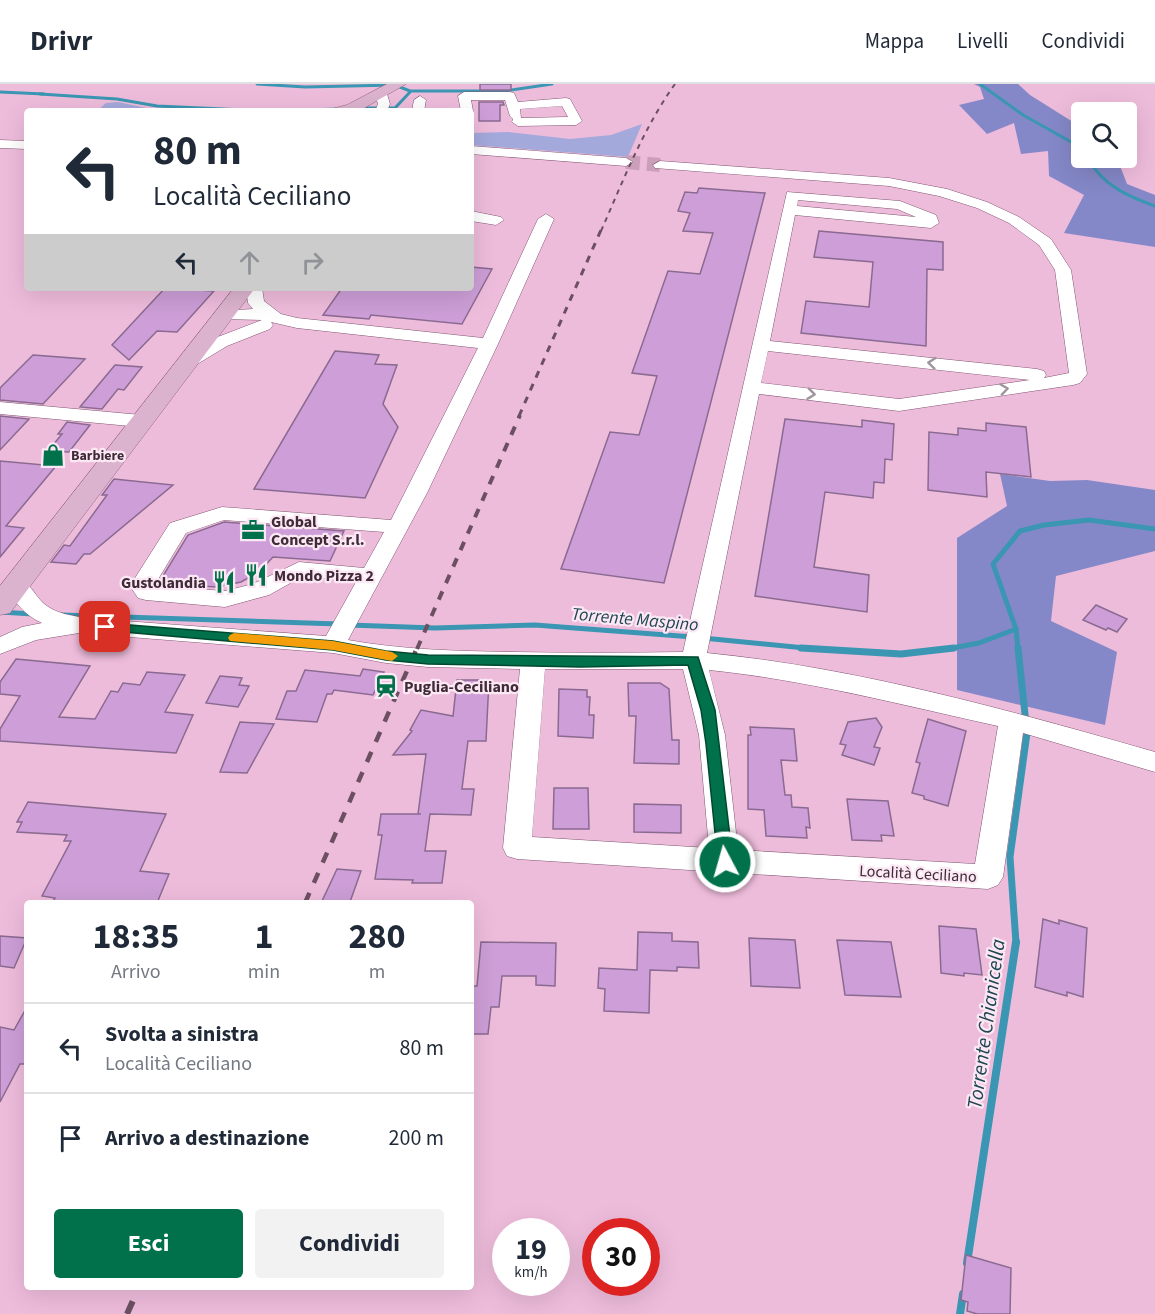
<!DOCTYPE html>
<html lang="it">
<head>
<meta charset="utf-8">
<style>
	:root { --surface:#fff; --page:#f2f2f3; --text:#1f2937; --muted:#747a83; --line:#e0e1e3; --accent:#00714a }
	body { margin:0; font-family:"Source Sans 3",sans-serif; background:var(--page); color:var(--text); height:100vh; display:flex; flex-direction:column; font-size:22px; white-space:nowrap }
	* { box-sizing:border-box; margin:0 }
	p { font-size:20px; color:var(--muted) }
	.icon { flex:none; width:33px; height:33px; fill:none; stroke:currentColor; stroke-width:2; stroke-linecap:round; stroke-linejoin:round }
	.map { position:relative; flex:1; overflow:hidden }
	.details { position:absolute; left:24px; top:816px; width:450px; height:390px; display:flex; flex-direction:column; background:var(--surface); border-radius:6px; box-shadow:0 6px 24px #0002 }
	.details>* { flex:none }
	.hud { position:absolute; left:24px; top:24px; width:450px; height:183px; border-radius:6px; box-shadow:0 6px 24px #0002; background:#fff; color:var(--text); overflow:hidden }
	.buttons { position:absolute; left:1071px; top:18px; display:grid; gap:12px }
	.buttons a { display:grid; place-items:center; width:66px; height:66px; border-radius:6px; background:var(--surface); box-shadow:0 6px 24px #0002; font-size:30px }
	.speed { position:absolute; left:492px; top:1134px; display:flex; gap:12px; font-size:30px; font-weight:700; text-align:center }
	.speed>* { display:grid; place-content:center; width:78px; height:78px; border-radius:50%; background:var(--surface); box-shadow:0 6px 24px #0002; line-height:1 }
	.speed small { font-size:15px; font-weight:400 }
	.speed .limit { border:9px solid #d22; background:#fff; color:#111 }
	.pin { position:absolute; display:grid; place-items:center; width:51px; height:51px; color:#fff; margin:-26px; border-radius:12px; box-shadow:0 3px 9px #0006 }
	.me { position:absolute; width:66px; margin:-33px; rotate:354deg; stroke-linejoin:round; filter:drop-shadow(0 0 4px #0008) }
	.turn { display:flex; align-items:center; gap:21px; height:126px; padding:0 30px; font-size:27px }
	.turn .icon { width:78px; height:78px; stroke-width:2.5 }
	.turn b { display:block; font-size:42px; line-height:51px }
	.lanes { display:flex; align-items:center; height:57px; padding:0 30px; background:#0003; justify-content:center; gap:30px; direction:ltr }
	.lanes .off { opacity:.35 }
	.eta { display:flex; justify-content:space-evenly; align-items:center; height:102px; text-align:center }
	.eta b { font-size:36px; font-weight:700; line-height:42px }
	.primary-button { display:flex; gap:12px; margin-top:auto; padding:12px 30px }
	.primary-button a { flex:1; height:69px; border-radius:6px; background:var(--accent); color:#fff; font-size:24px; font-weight:700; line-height:69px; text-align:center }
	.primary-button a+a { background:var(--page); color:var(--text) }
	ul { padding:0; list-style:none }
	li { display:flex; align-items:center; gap:18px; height:90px; padding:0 30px; border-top:2px solid var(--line) }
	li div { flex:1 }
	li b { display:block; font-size:22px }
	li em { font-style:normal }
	header { display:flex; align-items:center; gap:36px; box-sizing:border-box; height:84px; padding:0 30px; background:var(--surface); border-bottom:2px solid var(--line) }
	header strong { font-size:28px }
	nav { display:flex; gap:33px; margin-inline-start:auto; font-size:21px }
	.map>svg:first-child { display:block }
</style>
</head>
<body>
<header>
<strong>Drivr</strong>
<nav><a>Mappa</a><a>Livelli</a><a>Condividi</a></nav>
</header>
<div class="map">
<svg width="1155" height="1230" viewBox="0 0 1155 1230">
	<rect width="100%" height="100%" fill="#eebcdb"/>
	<g fill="#a4a9dc">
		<polygon points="118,18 151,25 205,27 97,27 106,19"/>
		<polygon points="642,40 628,73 471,61 471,49 508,48 570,55 611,51"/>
	</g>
	<g fill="#8588c8">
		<polygon points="974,0 1018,0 1030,11 1081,43 1082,74 1117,74 1127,100 1155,111 1155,163 1064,149 1084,111 1049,92 1048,67 1021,70 1014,39 987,50 959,21 984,15 980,3"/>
		<polygon points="1000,390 1050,397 1087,396 1155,406 1155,467 1056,492 1051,537 1117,568 1105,641 957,606 957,454 1007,422"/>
	</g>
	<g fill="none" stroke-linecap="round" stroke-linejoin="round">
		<g stroke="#3a96b2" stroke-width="3">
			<polyline points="257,0 305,3 395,1 410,7"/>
			<polyline points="980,0 1023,31 1082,64"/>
			<polyline points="0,8 44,10"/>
			<polyline points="40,10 117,15 157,22 267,27"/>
			<polyline points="357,24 395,24 411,7 505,7 552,0"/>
			<polyline points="264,27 341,25"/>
			<path d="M1088,74c14,27 39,38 67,48"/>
		</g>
		<g stroke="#3a96b2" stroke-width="5">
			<polyline points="0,528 33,530"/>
			<polyline points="62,531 339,540"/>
			<polyline points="349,541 435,544 535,541 693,553"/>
			<polyline points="703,554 815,565"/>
			<polyline points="947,565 979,559 1016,545"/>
			<polyline points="1018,565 1016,545 993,480 1020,447 1044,441 1089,436 1155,445"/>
		</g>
		<g stroke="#3a96b2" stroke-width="7">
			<polyline points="801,564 901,570 954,564"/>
			<polyline points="1016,859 1010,773 1027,649 1018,564"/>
		</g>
		<g stroke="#3a96b2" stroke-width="8">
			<polyline points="967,1179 1016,858"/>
			<polyline points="960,1230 963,1210"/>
		</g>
	</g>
	<g fill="#cd9ed7" stroke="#8a6a91" stroke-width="1.5">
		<rect x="480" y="0" width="31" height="6"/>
		<polygon points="479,18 503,18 504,21 500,21 500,37 479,37"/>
		<polygon points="699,104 765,109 664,499 561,485 610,348 639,351 657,292 632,289 668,187 700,190 713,149 683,147 690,129 678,127 685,108 697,109"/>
		<polygon points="819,147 943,158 943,186 927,185 926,262 801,249 806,217 869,223 873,178 814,173"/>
		<polygon points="471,183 492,185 462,240 371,231 369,235 323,231 342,204 471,204"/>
		<polygon points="165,204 214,207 177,248 157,247 129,276 112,261"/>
		<polygon points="335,267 379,271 375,280 397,281 383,320 398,343 365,414 254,405"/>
		<polygon points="33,271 85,275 43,320 0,316 0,304"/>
		<polygon points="115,281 142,283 124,306 118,305 102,325 80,323"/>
		<polygon points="0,332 29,335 0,366"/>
		<polygon points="785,335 862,343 862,336 894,340 892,376 885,375 884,399 874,398 873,414 825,408 814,483 869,491 867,528 755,512"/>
		<polygon points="67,338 90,341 69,368 48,367 62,350 58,350"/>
		<polygon points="986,339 1026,343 1031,393 986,388 987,413 928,406 929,348 958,351 958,344 986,347"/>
		<polygon points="0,377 56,382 6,442 24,444 0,473"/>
		<polygon points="114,395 173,401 90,470 84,470 76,480 51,478 64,461 70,462 107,411 102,411"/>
		<polygon points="224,438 344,447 330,477 273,473 259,488 241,498 218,503 158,500 188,451"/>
		<polygon points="1096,521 1127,535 1117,548 1108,544 1106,546 1083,536"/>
		<polygon points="16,575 90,582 59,633 95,635 111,607 118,608 123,599 140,601 147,588 185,591 165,628 193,631 176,669 0,657 0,645 20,612 0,610 0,598"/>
		<polygon points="363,585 384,588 373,611 334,606 332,610 327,610 317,638 276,635 287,607 296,607 305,586 360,592"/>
		<polygon points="220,592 242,594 239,601 249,602 238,623 206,619"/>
		<polygon points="457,596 489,596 486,657 468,657 462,705 474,705 471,731 430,730 425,767 446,767 442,799 412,799 413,796 375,795 382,751 378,751 381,730 421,730 418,730 426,670 393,671 412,647 410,646 421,626 453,632"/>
		<polygon points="628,599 660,599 669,605 672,656 679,656 679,680 634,679 636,632 629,632"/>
		<polygon points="559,605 587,606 587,613 590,613 589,631 594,631 593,654 558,652"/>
		<polygon points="876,634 882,643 874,663 880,664 874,681 842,671 846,661 840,660 848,638"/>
		<polygon points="928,635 966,647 948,722 924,715 924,712 912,709 920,679 916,678"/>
		<polygon points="240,638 274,640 247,689 220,688"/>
		<polygon points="750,643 794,645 797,677 781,676 785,711 791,711 792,723 808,724 810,744 806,743 807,754 766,752 764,726 748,725 748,651 751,651"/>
		<polygon points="554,704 588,704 589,745 553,745"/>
		<polygon points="847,715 888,717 894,752 881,751 882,757 852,756"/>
		<polygon points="28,718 166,730 140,787 169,790 157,819 52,819 55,814 42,812 71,757 64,757 67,751 17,748 22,738 17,738"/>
		<polygon points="634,720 681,721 681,749 634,748"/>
		<polygon points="337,785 361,787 350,818 322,817"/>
		<polygon points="1043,835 1059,840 1059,836 1087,844 1083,913 1067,908 1067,912 1035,903"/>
		<polygon points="939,842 976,845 982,891 964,889 964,892 941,889"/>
		<polygon points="638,848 672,849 672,857 698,858 699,884 677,883 677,887 650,886 649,929 604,927 605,905 598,904 599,884 637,886"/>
		<polygon points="0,852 27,854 14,884 0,882"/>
		<polygon points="749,854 795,856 800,904 751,902"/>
		<polygon points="837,856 891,858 901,913 845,911"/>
		<polygon points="481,858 556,859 555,902 536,901 536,892 502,892 499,923 491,923 488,950 471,950 471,902 477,902"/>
		<polygon points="27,923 27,974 24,980 20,980 0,1018 0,943 14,946"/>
		<polygon points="966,1171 1011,1184 1010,1230 977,1230 967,1227 968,1218 961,1216"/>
	</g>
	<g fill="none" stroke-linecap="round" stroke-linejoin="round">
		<polyline stroke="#cb9fba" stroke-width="14" stroke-dasharray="14 7" stroke-linecap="butt" points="626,78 660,81"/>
		<g stroke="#815672" stroke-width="1">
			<g id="minor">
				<polygon points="381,6 387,10 390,20 387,27 375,27 378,20 375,10"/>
				<path d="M464,8h46l4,1 4,9 48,-4 4,1 12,22 -6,4 -58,1 -6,-4 1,-3 -3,-3 -5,-16h-34l2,11 -1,3 -1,-3h-10l-3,-15zM562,22l6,11 -47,1 -1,-9z"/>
				<polygon points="420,12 426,16 424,27 412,27 414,16"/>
				<polygon points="0,56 27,57 27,65 0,64"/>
				<polygon points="471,62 626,74 633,78 626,82 471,70"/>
				<path d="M660,77l229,17 58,11 40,13 32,15 32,22 20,31 16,104 -7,9 -7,2 -174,26 -140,-17 -52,259c152,15 301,57 448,99v20l-132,-39 -20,144 -5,8 -10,4 -471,-30 -10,-3 -4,-8 17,-179 -92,-2 -42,-4 -53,-10 -254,-20 -43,7 -36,14v-17l22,-10 20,-4c-18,-8 -28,-22 -38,-39l4,-5c21,-6 24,17 39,27 11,8 24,9 37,12l242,18 30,-54 -53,-6 -34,19 -44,12 -79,-7 -8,-2 -8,-12 40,-63 52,-16 169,13 87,-172 -181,-20 -26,-6 2,3 -3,4 -43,17 -33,20h-12l-3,-4 3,-4 33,-20 47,-18 -43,-1 -3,-4 3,-4 34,-2 -5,-6 -2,-15h16l2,13 17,13 16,4 186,20 55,-119 8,-5 8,5 -56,125 -71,149 -79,147c55,10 109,11 165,12 56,1 113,1 170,0l104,-460 113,9 36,14 3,8 -8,5 -136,-13 -25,126 267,28 7,2 2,4 -2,3 25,-5 -14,-103 -16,-25 -30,-22 -32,-15 -38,-12 -50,-10 -234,-18 -2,-3zM798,116l99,9 19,8 -119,-11zM768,267l262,29 -131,19 -138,-16zM224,436l160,12 -20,36 -65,-6 -46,22 -28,7 -71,-5 32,-53zM545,585h138l16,66 10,113 -177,-11zM709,586c98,10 193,35 289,56l-23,138 -237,-14 -13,-115z"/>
				<polygon points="471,127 501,133 504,136 496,141 471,137"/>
				<polygon points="0,318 141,331 148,333 151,337 148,341 141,343 0,330"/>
			</g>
		</g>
		<g stroke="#966384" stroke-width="1">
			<g id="major">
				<polygon points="387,0 406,0 359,27 333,27 335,24 347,21"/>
				<polygon points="234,204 255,204 10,529 0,531 0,502"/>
			</g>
		</g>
		<use href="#minor" fill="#fff" fill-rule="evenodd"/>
		<use href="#major" fill="#dcb3ce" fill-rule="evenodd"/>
		<path stroke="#6c5062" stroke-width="2" stroke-dasharray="5 5" stroke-linecap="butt" d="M601,147c22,-50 42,-102 74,-147"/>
		<polyline stroke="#6c5062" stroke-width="3" stroke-dasharray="7 7" stroke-linecap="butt" points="519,332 601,146"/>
		<polyline stroke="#6c5062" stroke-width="4" stroke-dasharray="9 9" stroke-linecap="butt" points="417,565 520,331"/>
		<polyline stroke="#6c5062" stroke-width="4.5" stroke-dasharray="11 11" stroke-linecap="butt" points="305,819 417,564"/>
		<polyline stroke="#6c5062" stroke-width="6" stroke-dasharray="14 14" stroke-linecap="butt" points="127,1230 139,1203"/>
	</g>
	<defs><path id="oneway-chevron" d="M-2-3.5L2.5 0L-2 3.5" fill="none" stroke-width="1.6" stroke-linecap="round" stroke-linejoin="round" transform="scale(1.5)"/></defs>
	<g stroke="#9f959c">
		<use href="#oneway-chevron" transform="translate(932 279) rotate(-174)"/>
		<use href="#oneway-chevron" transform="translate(1004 305) rotate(-8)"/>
		<use href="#oneway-chevron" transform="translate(811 310) rotate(7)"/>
	</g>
	<polygon fill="#00714a" stroke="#004930" stroke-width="1.5" points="105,539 333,557 386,567 428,571 698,573 715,626 733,778 731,782 725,784 720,782 718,778 706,660 701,626 688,581 580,583 428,580 386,576 333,566 100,546 99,543"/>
	<polygon fill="#f59e0b" points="234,549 333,557 392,568 398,572 392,577 333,566 230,557 228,554 230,551"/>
	<defs>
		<g id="shop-bare" transform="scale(1.8)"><path d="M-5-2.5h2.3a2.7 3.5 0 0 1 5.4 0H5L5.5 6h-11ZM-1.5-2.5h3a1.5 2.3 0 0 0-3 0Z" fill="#00714a" stroke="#fce8f4" stroke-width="2.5" paint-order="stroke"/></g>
		<g id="office-bare" transform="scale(1.8)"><path d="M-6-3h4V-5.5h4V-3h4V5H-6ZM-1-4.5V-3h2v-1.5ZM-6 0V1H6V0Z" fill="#00714a" stroke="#fce8f4" stroke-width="2.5" paint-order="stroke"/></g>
		<g id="restaurant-bare" transform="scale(1.8)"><path d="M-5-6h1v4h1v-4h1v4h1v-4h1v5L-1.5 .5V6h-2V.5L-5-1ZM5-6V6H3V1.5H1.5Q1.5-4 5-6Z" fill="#00714a" stroke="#fce8f4" stroke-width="2.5" paint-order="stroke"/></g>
		<g id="station-bare" transform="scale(1.8)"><path d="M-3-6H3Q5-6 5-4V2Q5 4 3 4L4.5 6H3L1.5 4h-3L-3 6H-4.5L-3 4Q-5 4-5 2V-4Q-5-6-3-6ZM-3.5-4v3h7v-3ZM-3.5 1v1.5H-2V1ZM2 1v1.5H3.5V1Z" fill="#00714a" stroke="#fce8f4" stroke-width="2.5" paint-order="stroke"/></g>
	</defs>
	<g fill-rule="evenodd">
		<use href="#shop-bare" x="53" y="371"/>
		<use href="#office-bare" x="253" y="446"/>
		<use href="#restaurant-bare" x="256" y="491"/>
		<use href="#restaurant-bare" x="224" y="498"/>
		<use href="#station-bare" x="386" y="602"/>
	</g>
	<g text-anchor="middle" stroke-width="4.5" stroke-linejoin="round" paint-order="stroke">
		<g font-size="14" font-weight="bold" fill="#3f2b38" stroke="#fce8f4" text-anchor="start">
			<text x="71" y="376">Barbiere</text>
		</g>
		<g font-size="16" font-weight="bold" fill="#3f2b38" stroke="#fce8f4" text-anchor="start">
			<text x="271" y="443">Global<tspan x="271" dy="18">Concept S.r.l.</tspan></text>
			<text x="274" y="497">Mondo Pizza 2</text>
			<text x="206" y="504" text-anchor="end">Gustolandia</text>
			<text x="404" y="608">Puglia-Ceciliano</text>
		</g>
		<g font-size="16" fill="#3f2b38" stroke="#fce8f4">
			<text transform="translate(918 789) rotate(3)" y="6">Località Ceciliano</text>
		</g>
		<g font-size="18" font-style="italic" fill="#1d4652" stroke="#fce8f4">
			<text transform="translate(635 535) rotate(5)" y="6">Torrente Maspino</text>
		</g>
		<g font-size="21" font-style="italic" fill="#1d4652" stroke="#fce8f4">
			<text transform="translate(986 940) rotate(-82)" y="7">Torrente Chianicella</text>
		</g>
	</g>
</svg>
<div class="buttons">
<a><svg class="icon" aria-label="search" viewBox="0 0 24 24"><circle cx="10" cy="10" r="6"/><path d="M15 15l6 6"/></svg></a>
</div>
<div class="speed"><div>19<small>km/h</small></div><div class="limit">30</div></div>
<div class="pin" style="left:105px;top:543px;background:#d93025"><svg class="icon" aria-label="arrive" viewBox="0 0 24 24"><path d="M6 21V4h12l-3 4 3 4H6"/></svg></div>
<svg class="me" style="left:725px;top:778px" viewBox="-20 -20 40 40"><circle r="17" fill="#00714a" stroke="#fff" stroke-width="3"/><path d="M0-11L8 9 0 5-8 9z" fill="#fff"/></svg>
<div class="hud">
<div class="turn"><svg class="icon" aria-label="left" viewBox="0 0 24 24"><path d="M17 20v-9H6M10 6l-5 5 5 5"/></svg><div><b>80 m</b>Località Ceciliano</div></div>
<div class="lanes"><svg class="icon" aria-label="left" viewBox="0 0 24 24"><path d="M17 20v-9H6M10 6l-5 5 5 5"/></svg><svg class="icon off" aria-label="ahead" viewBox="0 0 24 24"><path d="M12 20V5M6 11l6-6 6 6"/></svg><svg class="icon off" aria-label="right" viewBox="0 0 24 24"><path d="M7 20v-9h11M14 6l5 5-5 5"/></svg></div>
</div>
<section class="details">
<div class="eta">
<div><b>18:35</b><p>Arrivo</p></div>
<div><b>1</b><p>min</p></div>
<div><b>280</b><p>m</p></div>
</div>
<ul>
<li><svg class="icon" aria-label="left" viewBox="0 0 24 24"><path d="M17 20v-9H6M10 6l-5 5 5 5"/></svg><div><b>Svolta a sinistra</b><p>Località Ceciliano</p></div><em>80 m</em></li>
<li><svg class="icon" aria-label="arrive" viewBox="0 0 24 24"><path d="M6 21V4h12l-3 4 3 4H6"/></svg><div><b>Arrivo a destinazione</b></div><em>200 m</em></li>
</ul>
<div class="primary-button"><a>Esci</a><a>Condividi</a></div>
</section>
</div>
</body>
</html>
